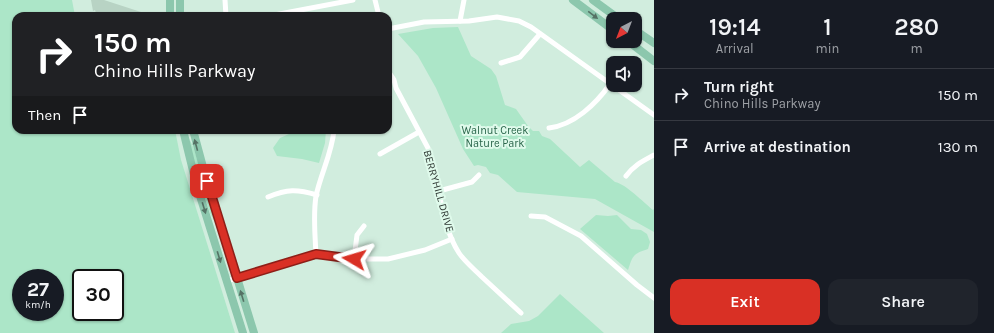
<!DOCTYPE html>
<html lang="en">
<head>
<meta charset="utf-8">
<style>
	:root { --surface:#171b24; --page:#20242c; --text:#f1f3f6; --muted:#9ea1a6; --line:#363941; --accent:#d93025 }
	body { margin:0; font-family:Karla,sans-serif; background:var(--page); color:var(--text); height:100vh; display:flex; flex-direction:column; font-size:15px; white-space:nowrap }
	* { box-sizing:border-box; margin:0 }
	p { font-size:13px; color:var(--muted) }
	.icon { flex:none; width:22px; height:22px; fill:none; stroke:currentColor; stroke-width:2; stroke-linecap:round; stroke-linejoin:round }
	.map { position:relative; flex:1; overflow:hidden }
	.sheet { display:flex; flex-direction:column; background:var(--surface); width:340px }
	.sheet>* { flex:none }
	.hud { position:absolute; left:12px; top:12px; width:380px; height:122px; border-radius:12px; box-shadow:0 1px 3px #0004; background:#202124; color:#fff; overflow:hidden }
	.needle { width:26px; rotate:222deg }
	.tools { position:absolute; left:606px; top:12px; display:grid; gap:8px }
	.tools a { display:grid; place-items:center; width:36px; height:36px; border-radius:8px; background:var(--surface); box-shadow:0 1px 3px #0004; font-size:20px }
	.speed { position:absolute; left:12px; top:269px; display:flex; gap:8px; font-size:20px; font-weight:700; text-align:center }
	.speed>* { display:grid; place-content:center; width:52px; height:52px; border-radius:50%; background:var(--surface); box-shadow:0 1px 3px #0004; line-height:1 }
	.speed small { font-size:10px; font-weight:400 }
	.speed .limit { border:2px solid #111; border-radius:6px; background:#fff; color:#111 }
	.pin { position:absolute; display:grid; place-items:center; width:34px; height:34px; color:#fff; margin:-17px; border-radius:8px; box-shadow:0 2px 6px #0006 }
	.me { position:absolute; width:44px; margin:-22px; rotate:277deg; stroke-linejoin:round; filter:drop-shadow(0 0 3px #0008) }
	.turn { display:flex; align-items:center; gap:14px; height:84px; padding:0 16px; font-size:18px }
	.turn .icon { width:52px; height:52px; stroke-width:2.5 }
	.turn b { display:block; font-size:28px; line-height:34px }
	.then { display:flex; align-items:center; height:38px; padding:0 16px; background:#0003; gap:8px; font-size:15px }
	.eta { display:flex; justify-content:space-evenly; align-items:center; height:68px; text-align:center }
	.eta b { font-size:24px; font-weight:600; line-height:28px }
	.action { display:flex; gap:8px; margin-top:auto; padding:8px 16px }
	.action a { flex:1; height:46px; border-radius:12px; background:var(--accent); color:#fff; font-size:16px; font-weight:600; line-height:46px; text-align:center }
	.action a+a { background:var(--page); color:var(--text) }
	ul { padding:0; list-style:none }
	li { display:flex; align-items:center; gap:12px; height:52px; padding:0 16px; border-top:1px solid var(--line) }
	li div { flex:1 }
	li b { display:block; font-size:15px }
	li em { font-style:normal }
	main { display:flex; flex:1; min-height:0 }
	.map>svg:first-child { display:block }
</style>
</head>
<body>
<main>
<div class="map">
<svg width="654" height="333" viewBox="0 0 654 333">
	<rect width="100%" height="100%" fill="#d1edde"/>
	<g fill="#ace6c8" fill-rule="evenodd">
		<path d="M0,0h72l3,16h-59v114h159l6,30 54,173h-235zM21,278h34v34h-34zM81,278h34v34h-34z"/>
		<path d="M458,27l13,29 20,13 5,7 9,29 11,4 12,17 5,5h6l3,5 8,3 30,28 9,-7 26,22c11,2 28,20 38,28l1,-1v23l-59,-33 -78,-7 -19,-17 -8,-2 -4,-6 -8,-2 -4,1 -11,-17 -27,-61 -18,-32 -20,-22 35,-6z"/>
		<polygon points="298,130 326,130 325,143 319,163 302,159 277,156 273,148 280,138"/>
		<polygon points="189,138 194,149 216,224 210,213 193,161"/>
		<path d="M596,215l12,1 9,-1 14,14 10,1 6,4 3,8 -2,7c-15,5 -15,6 -20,21l-48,-41z"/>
		<polygon points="560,294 604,333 501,333 511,324 529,321 538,316"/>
	</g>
	<polygon fill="#b8d3c4" points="91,0 104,0 141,12 140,16 100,16 97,13 96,13 95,10 93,11"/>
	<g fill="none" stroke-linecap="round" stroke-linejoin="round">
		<g stroke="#fff" stroke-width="5">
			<polyline points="225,0 226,16"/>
			<polyline points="375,0 379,16"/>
			<polyline points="269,16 353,0"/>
			<polyline points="460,21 464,0"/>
			<polyline points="388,29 424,22 469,21 497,17 519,21 531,27 654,115"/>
			<polyline points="501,63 520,57 540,34"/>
			<path d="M388,74h2l4,6 2,8 32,60c12,33 12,76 31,105 6,9 16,17 23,24 13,12 26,24 39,36"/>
			<path d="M549,128c25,-3 47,-24 61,-44"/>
			<polyline points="380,154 419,132"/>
			<path d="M626,176c8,-11 17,-15 28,-21"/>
			<polyline points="439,191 472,182 479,175"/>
			<path d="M268,197c19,-8 29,-8 49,-2"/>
			<polyline points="531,216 545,217 581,236 637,285 654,298"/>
			<path d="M316,254c-1,-19 -3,-39 0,-58 5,-23 16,-43 18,-66"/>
			<polyline points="354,259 357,235 364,226"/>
			<polyline points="227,281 303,257 316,254 354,259 388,259 425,250 452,239"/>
		</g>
		<g stroke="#8cc7ad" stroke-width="8">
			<polyline points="170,0 170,16"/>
			<polyline points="180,0 180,16"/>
			<polyline points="573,0 613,30"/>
			<polyline points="593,0 619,19"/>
			<polyline points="635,30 654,43"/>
			<polyline points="628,41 654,61"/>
			<polyline points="183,130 196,183 243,333"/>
			<polyline points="193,130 203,167 254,333"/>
		</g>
	</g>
	<defs><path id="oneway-solid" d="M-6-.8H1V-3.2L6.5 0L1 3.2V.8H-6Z"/></defs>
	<g fill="#557265">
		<use href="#oneway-solid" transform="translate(593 15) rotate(37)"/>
		<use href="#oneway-solid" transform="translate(196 145) rotate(-105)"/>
		<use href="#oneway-solid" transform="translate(204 208) rotate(73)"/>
		<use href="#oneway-solid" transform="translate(219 257) rotate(73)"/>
		<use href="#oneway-solid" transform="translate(242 296) rotate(-107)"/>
	</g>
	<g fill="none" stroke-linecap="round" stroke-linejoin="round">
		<g stroke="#8d1f18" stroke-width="10">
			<polyline id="route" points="207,181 237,278 316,254 354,259"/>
		</g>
		<use href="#route" stroke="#d93025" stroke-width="7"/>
	</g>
	<g text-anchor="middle" stroke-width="4" stroke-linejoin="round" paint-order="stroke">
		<g font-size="11" fill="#29654a" stroke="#dffaeb">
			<text x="495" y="134">Walnut Creek<tspan x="495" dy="13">Nature Park</tspan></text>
		</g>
		<g font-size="11" fill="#303a35" stroke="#dffaeb">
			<text transform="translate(439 191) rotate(74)" y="4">BERRYHILL DRIVE</text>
		</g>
	</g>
</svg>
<div class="tools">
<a><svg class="needle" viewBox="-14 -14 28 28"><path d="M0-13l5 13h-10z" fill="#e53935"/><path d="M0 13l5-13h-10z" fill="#9ea1a6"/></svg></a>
<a><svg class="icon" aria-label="sound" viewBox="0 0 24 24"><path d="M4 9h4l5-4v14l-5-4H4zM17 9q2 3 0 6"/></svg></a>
</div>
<div class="speed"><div>27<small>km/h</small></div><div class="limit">30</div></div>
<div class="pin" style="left:207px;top:181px;background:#d93025"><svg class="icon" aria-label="arrive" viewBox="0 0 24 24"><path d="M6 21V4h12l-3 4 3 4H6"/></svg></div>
<svg class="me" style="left:354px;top:259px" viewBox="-20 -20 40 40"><path d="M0-17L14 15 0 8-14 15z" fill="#d93025" stroke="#fff" stroke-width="4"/></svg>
<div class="hud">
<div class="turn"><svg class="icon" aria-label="right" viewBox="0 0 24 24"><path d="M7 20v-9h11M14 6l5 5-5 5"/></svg><div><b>150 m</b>Chino Hills Parkway</div></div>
<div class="then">Then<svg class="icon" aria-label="arrive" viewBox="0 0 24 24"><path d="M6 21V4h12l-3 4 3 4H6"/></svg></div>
</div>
</div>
<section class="sheet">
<div class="eta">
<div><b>19:14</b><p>Arrival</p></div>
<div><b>1</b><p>min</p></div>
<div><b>280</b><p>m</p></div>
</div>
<ul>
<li><svg class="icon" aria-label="right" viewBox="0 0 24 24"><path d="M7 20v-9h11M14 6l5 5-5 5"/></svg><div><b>Turn right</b><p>Chino Hills Parkway</p></div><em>150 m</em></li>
<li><svg class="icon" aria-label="arrive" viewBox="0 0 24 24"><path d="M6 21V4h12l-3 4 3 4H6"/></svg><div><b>Arrive at destination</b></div><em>130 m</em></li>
</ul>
<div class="action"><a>Exit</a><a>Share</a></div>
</section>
</main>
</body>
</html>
